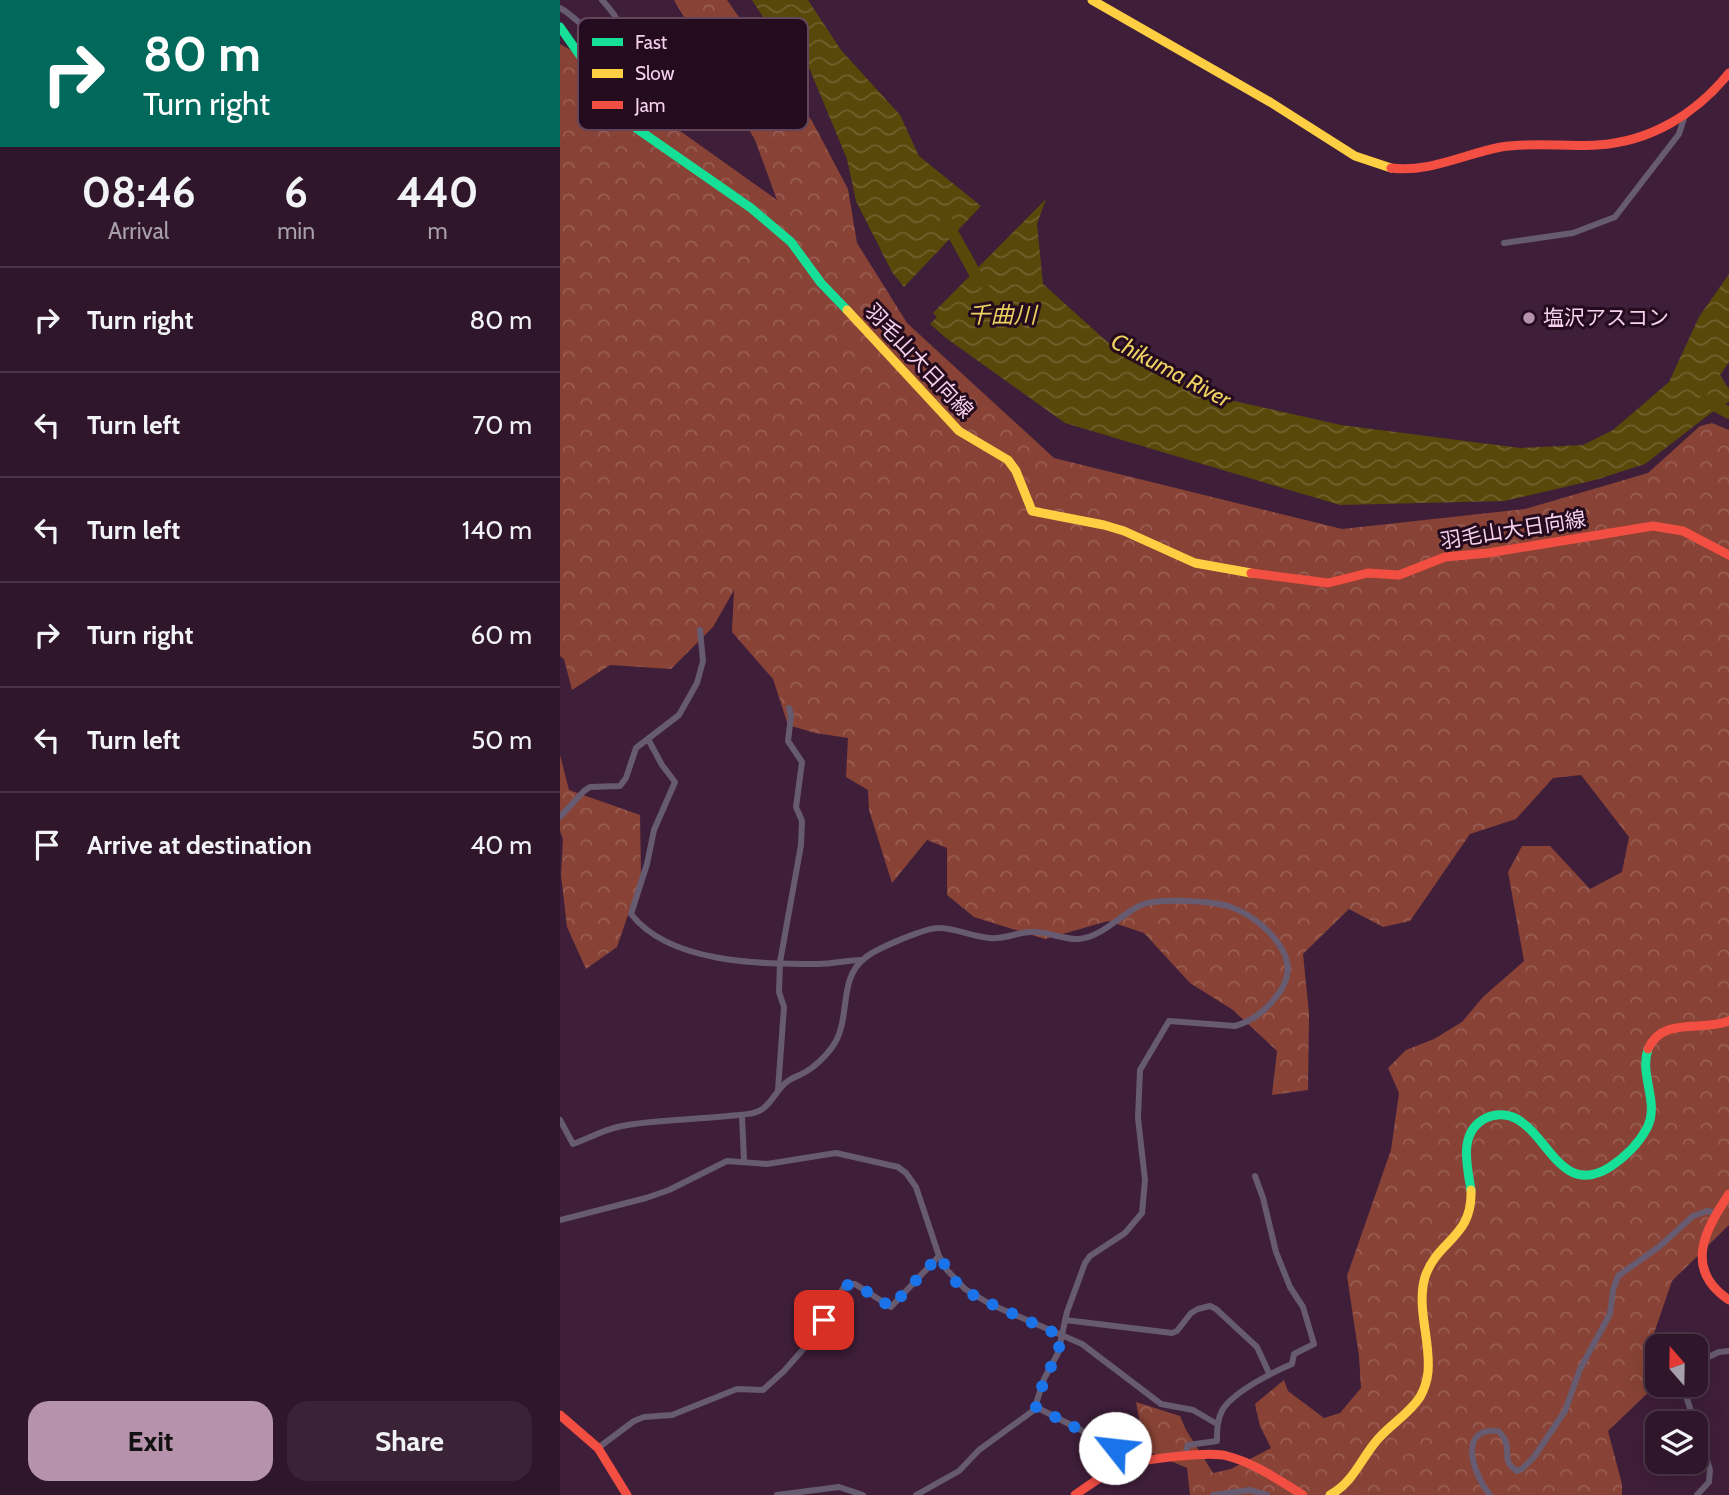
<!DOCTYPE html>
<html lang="en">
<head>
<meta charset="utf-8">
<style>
	:root { --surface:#2f162b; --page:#3b2337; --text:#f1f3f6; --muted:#a79fa9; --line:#4a3547; --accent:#b692ad }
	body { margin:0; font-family:Cabin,"Noto Sans JP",sans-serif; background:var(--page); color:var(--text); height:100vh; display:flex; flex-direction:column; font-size:26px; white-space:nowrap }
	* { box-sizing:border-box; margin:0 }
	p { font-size:23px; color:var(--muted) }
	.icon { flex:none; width:38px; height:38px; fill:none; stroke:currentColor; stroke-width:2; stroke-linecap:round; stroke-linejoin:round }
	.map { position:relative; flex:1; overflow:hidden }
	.drawer { display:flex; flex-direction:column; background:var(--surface); width:560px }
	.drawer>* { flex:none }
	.banner { background:#00695c; color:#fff; overflow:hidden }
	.needle { width:46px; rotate:340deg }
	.controls { position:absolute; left:1085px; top:1334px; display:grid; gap:14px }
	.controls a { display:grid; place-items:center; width:63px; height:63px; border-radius:14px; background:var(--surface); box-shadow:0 7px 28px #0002,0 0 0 2px var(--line); font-size:35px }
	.pin { position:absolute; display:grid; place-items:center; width:60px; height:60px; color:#fff; margin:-30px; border-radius:14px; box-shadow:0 4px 10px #0006 }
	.me { position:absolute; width:77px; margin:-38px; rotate:299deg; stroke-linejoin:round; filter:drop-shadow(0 0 5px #0008) }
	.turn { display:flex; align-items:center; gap:24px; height:147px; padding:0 28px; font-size:32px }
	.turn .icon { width:91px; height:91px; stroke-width:2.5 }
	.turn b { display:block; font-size:49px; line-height:60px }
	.eta { display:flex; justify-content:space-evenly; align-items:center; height:119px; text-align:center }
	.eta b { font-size:42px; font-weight:800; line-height:49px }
	.action { display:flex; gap:14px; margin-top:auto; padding:14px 28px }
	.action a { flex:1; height:80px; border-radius:21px; background:var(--accent); color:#111; font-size:28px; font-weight:800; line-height:80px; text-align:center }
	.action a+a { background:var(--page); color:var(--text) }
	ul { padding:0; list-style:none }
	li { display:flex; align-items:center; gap:21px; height:105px; padding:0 28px; border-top:2px solid var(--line) }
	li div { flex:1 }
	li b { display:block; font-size:26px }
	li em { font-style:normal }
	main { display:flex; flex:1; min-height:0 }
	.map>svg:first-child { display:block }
</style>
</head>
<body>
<main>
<section class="drawer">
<div class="banner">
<div class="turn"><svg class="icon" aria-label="right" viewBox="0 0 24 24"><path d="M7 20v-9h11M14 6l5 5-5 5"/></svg><div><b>80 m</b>Turn right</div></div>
</div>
<div class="eta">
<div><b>08:46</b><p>Arrival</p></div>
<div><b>6</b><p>min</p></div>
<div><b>440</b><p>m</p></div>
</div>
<ul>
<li><svg class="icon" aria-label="right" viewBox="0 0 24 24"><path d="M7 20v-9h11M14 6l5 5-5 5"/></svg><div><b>Turn right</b></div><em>80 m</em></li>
<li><svg class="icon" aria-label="left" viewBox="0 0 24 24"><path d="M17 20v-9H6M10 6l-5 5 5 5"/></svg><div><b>Turn left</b></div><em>70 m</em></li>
<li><svg class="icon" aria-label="left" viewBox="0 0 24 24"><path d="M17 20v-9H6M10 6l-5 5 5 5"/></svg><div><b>Turn left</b></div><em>140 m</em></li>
<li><svg class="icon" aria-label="right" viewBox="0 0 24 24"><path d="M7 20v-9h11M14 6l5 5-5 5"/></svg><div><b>Turn right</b></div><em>60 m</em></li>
<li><svg class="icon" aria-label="left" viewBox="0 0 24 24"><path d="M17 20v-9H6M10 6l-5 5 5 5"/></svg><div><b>Turn left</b></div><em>50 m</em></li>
<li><svg class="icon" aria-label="arrive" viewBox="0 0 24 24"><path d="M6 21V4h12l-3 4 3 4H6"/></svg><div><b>Arrive at destination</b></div><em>40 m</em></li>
</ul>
<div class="action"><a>Exit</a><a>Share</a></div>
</section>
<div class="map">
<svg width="1169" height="1495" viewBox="0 0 1169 1495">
	<defs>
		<pattern id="forest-crowns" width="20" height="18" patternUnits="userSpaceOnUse" patternTransform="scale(1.75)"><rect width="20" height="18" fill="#884336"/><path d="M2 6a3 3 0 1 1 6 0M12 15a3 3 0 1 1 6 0" fill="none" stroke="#995d53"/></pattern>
		<pattern id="water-waves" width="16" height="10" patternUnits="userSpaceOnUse" patternTransform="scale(1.75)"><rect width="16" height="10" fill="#584809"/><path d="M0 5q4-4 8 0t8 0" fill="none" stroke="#71612d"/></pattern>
	</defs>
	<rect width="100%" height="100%" fill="#3f1e39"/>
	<g fill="url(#forest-crowns)">
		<polygon points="114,0 167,0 252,121 288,189 297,243 347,323 494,458 782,529 965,509 1088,473 1140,426 1152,423 1169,430 1169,1225 1112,1281 1092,1339 1094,1387 1048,1431 1062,1484 1062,1495 630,1495 627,1468 585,1450 576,1402 620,1416 626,1430 653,1473 671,1469 711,1448 700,1426 695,1404 724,1380 728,1391 764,1418 780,1413 801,1388 799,1356 787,1276 831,1150 839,1093 828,1068 846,1050 874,1039 902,1022 923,997 964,961 948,872 962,846 990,846 1030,889 1062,872 1069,837 1021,775 993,778 956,819 910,834 850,921 823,927 789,909 743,954 749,1013 748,1090 712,1095 717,1051 673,1010 630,983 584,933 548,921 485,939 414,917 387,895 387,848 367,840 332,883 309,810 308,790 286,777 288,738 255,733 228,725 213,679 172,632 174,590 153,627 111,669 50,665 12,690 4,659 0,656 0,44 16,53 85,106 217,200 195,140"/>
		<polygon points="0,755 9,790 80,815 81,877 57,947 26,969 7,927 1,875 3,839 0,831"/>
	</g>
	<g fill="url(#water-waves)">
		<polygon points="192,0 248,0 281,50 340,115 359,156 421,206 344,287 332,272 296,201 287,159 250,70 207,23"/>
		<polygon points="486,199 477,224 483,284 554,348 652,396 781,425 960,448 1023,445 1053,430 1109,382 1139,317 1169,274 1169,362 1160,375 1169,389 1169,402 1151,413 1085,464 1035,480 944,501 780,505 505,423 386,338 370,324 377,317 373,313"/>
	</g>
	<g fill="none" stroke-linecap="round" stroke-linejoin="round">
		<g stroke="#584809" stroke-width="12">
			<polyline points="386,221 417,277 424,282"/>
			<polyline points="1145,400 1169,413"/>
		</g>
		<g stroke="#665b70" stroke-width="6">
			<path d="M0,8c19,10 36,38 60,35 3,-19 -6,-30 -18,-43"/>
			<polyline points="944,243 1013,233 1055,217 1119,134 1125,115"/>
			<path d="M88,739l14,26 13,17 -21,48 -7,34 -16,50c39,50 130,50 188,50 14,0 28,-4 43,-4"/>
			<polyline points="0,817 24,791 30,787 60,786 66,778 76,748 119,715 137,683 143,661 140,630"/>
			<polyline points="218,1090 224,1007 219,992 220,962 241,845 242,821 236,807 242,762 228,741 231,716 229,708"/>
			<polyline points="182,1116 184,1160"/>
			<path d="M0,1120l13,24c16,-6 32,-15 49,-18 35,-7 71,-6 106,-10 11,-2 20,0 31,-5 13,-6 17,-22 29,-30 5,-4 13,-6 19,-10 10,-6 23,-19 29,-30 14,-26 3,-64 29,-83 10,-9 60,-30 73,-30 18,0 35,9 52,10 16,2 31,-8 47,-6 14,1 28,8 42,7 23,-2 40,-23 60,-33 16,-9 71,-5 89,0 15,5 29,14 40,25 25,26 27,47 2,73 -10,11 -21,18 -35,22l-66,-5 -29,49 -2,48 7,62 -3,33 -17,20 -35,23 -5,7 -18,49 -9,41 -14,26 -10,31 -55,40 -20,21 -43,24"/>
			<polyline points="0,1220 86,1198 109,1190 167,1161 207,1164 276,1153 338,1167 346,1173 356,1187 379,1256 387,1270 405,1289 430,1304 522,1344 601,1404 633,1410 657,1424"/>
			<polyline points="505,1320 612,1333 617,1331 631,1313 638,1309 650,1306 656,1309 697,1347 709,1373"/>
			<polyline points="1136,1363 1159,1352 1169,1351"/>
			<polyline points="1122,1384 1135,1423"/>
			<polyline points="476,1407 550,1445 558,1452 564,1465"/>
			<polyline points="1136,1424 1150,1470 1149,1482 1137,1495"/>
			<polyline points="38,1448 74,1421 84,1417 112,1415 177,1389 203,1390 224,1371 254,1337 285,1285 295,1284 331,1307 379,1256"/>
			<path d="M625,1455l3,-10 29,-4c0,-11 0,-22 6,-32 12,-18 50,-37 69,-45l2,-10 20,-10 -11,-37 -13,-20 -14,-35 -13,-54 -8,-22"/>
			<polyline points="217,1495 279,1487 303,1495"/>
			<polyline points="653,1495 690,1490 707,1495"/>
			<path d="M930,1495c-16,-19 -34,-68 8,-64 1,0 7,8 7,9 6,14 -4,20 12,31l5,-2 12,-12 31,-46 15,-42 30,-55 3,-24 5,-14 42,-30 33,-30 14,-5 9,2"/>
		</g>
		<g stroke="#16e098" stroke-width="9">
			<polyline points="0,27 47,94 73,126 191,208 231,242 261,283 287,310"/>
			<path d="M911,1190c-4,-25 -13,-58 15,-72 10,-5 22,-4 31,1 33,19 45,78 93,48 15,-10 29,-24 37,-39 13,-26 -8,-52 1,-79"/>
		</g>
		<g stroke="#ffcf43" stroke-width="9">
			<polyline points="532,0 710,102 795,156 831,168"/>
			<polyline points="287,310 399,431 448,460 456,471 472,511 544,525 564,531 635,563 691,573"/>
			<path d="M770,1495c24,-13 31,-37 48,-56 13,-15 31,-25 42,-42 4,-7 7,-16 8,-25 3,-32 -12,-64 -3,-95 12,-37 48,-39 46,-87"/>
		</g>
		<g stroke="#f24e42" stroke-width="9">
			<path d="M831,168c38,5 73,-14 110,-21 32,-5 64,0 96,-2 53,-3 99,-31 132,-72"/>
			<polyline points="691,573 768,583 808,573 839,575 885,557 928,553 1093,526 1123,531 1169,555"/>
			<path d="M1088,1049c15,-33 53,-17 81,-28"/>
			<path d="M1169,1194c-24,36 -46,75 0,106"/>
			<polyline points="0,1415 38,1448 67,1495"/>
			<path d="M515,1495c16,-11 32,-24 51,-30 17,-6 84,-14 101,-9 28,7 51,24 76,39"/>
		</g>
	</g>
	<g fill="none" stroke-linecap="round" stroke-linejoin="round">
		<path stroke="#1a73e8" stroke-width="12" stroke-dasharray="0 21.6" d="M264,1320c7,-13 14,-38 31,-36l36,23 48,-51 17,26 20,15 85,39 -3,17 -14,27 -8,27 79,41"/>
	</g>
	<circle fill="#b692ad" stroke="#240b1e" stroke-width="2.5" cx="969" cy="318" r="7"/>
	<g text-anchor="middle" stroke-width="6" stroke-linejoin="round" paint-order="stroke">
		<g font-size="21" fill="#f6d1eb" stroke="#240b1e" text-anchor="start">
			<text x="983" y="325">塩沢アスコン</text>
		</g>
		<g font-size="21" fill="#f6d1eb" stroke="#240b1e">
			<text transform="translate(359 361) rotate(47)" y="7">羽毛山大日向線</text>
			<text transform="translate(953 530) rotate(-9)" y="7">羽毛山大日向線</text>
		</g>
		<g font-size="23" font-style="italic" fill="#ecd161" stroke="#240b1e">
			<text x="442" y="323">千曲川</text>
			<text transform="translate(611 370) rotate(28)" y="8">Chikuma River</text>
		</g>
	</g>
	<rect x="18" y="18" width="230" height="112" rx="10" fill="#240b1e" stroke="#63465c" stroke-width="2"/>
	<rect x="32" y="38" width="31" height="8" fill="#16e098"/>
	<rect x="32" y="69" width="31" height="9" fill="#ffcf43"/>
	<rect x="32" y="101" width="31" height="8" fill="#f24e42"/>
	<g font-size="19" fill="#f6d1eb">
		<text x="75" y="49">Fast</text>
		<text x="75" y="80">Slow</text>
		<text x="75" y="112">Jam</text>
	</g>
</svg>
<div class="controls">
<a><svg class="needle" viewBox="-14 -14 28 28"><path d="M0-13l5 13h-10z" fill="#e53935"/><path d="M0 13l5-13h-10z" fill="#a79fa9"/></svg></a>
<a><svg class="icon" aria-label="layers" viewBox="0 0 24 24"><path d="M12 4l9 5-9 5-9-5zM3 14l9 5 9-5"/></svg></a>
</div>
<div class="pin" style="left:264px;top:1320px;background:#d93025"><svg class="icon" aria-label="arrive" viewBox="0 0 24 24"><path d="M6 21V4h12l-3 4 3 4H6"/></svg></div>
<svg class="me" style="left:555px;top:1448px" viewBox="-20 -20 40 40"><circle r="19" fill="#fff"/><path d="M0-13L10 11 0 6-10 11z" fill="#1a73e8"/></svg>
</div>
</main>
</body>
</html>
